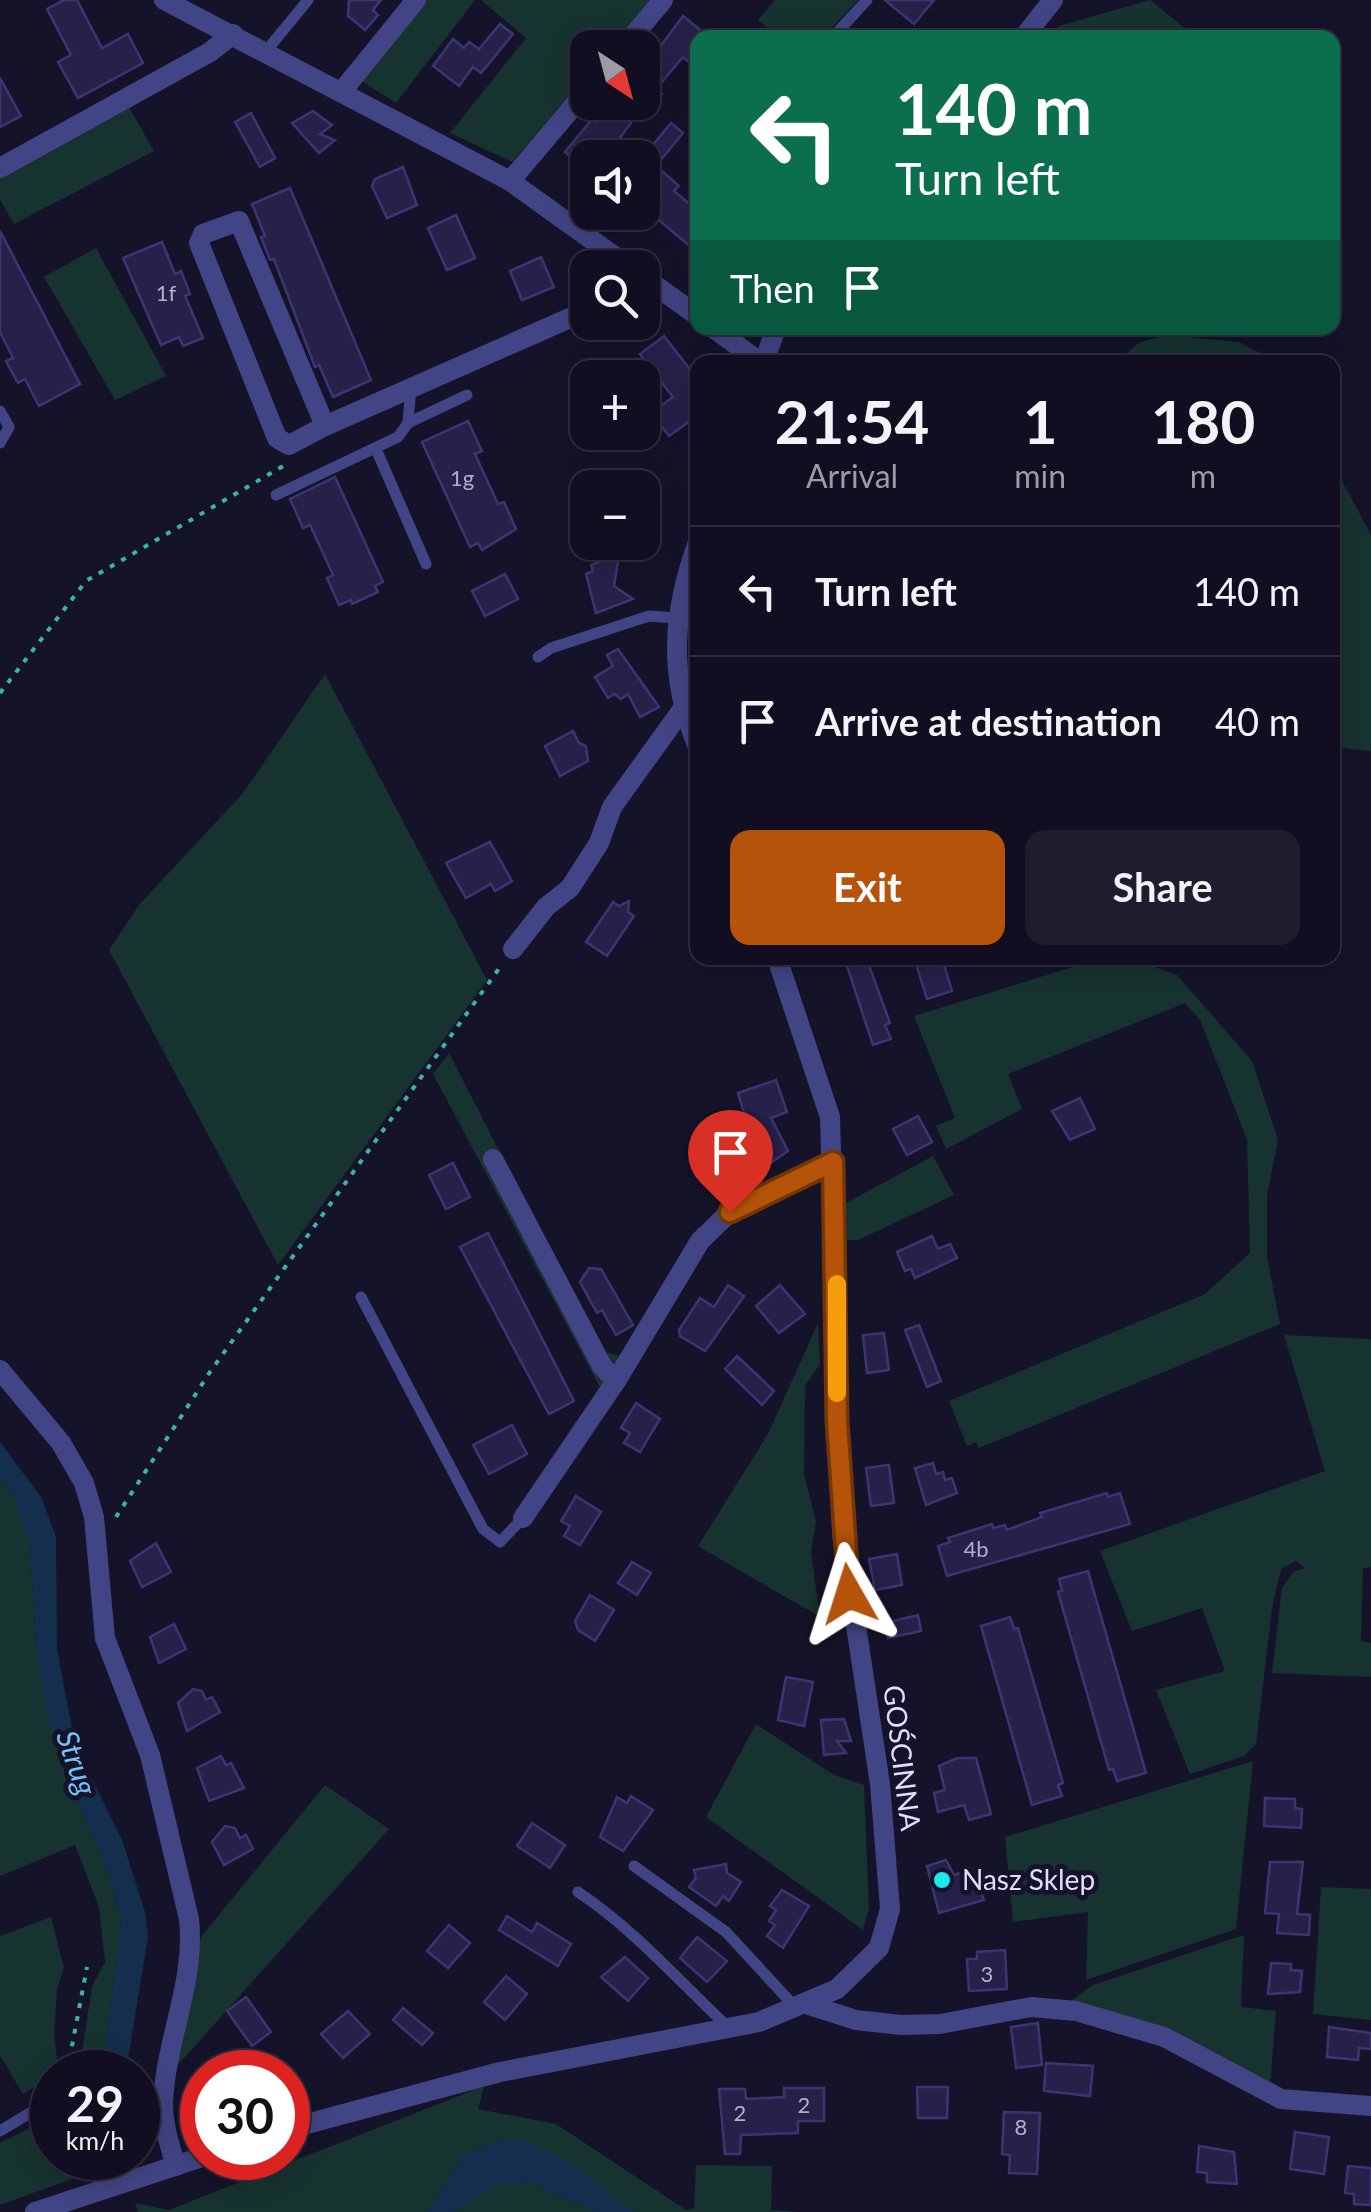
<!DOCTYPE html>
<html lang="en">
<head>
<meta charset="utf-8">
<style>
	:root { --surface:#100e20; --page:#1e1c2d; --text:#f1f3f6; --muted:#9c9ca5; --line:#302e3e; --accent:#b45309 }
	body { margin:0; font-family:Lato,sans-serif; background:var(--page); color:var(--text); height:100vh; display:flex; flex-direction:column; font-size:38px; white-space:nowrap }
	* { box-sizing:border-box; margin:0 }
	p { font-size:32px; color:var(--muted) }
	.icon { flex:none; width:55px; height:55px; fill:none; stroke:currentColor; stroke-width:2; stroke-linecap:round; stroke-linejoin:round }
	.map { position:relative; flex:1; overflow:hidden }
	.side { position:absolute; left:690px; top:355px; width:650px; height:610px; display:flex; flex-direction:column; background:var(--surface); border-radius:20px; box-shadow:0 5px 25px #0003,0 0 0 2px var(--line) }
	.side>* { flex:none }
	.guide { position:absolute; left:690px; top:30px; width:650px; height:305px; border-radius:20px; box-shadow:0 5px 25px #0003,0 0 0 2px var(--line); background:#0b6e4f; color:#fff; overflow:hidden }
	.needle { width:65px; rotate:144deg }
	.buttons { position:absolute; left:570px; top:30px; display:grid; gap:20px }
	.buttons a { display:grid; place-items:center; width:90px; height:90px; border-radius:20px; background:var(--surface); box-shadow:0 5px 25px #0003,0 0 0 2px var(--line); font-size:50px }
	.speed { position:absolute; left:30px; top:2050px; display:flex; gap:20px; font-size:50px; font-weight:700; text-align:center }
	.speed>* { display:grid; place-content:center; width:130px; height:130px; border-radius:50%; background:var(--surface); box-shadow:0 5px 25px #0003,0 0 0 2px var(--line); line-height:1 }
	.speed small { font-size:25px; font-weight:400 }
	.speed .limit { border:15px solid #d22; background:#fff; color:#111 }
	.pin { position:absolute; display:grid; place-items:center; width:85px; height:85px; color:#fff; margin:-102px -42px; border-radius:50% 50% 50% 0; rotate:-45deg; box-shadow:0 0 10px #0007 }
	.pin .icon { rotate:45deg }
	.me { position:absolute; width:110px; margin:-55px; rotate:354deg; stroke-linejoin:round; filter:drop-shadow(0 0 8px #0008) }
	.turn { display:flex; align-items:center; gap:35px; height:210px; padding:0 40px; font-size:45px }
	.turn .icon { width:130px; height:130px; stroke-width:2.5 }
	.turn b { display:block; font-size:70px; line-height:85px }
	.then { display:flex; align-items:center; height:95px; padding:0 40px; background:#0003; gap:20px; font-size:38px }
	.eta { display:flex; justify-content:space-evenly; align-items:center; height:170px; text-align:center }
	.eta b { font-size:60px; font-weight:700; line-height:70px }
	.button { display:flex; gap:20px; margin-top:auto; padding:20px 40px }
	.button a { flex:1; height:115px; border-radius:20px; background:var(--accent); color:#fff; font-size:40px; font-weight:700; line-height:115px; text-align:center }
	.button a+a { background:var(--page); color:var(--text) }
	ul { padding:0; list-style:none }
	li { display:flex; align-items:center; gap:30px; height:130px; padding:0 40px; border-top:2px solid var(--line) }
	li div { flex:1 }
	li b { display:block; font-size:38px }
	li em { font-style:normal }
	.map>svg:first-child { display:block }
</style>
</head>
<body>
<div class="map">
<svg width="1371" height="2212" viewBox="0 0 1371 2212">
	<rect width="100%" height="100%" fill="#15132a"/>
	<g fill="#173330">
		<polygon points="426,0 475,0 396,103 360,80"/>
		<polygon points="481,0 652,0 611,47 588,48 587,75 512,162 450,133 526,38"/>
		<polygon points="775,0 858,0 823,37 779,37 758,20"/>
		<polygon points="1150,0 1196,37 1049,37 1059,26"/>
		<polygon points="126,102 154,151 14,224 0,200 0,171"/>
		<polygon points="96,248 166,376 115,400 44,277"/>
		<polygon points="1167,335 1239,342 1278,362 1116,362 1140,342"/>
		<polygon points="1333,464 1371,535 1371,751 1333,747"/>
		<polygon points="325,674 487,980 278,1265 109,950 139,905 243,793"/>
		<polygon points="1102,958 1130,958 1177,975 1252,1061 1278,1140 1267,1195 1267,1257 1280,1324 979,1448 976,1442 967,1446 949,1401 1205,1294 1250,1253 1247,1139 1200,1020 1185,1003 1008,1074 1022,1109 946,1149 936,1126 955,1118 914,1016"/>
		<polygon points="449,1053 602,1352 626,1357 603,1393 433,1074"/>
		<polygon points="933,1156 954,1195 858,1240 847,1240 846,1203"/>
		<polygon points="818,1323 820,1364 805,1386 804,1474 816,1521 811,1553 820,1617 698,1546 768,1434"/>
		<polygon points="1284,1335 1371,1339 1371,1567 1363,1568 1361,1641 1371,1643 1371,1677 1272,1673 1282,1588 1293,1572 1305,1568 1296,1561 1281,1569 1272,1608 1256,1744 1244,1756 1190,1774 1156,1690 1225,1671 1202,1608 1132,1631 1100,1551 1325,1471"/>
		<polygon points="0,1475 14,1497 30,1545 36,1644 64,1769 110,1878 121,1923 102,2072 79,2072 92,1986 105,1962 99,1907 75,1845 0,1876"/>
		<polygon points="756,1724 834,1775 864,1785 869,1908 863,1930 706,1817"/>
		<polygon points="1253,1761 1236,1929 1086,1980 1088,1912 1013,1922 1005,1837"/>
		<polygon points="325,1785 389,1829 176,2067 201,1937"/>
		<polygon points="1321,1887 1371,1889 1371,2020 1313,2014"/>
		<polygon points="51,1917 64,1968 57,1989 54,2035 59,2072 23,2094 0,2055 0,1936"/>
		<polygon points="1244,1935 1241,2007 1276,2011 1270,2085 1071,2001 1093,1985"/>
		<polygon points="484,2086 478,2109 556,2124 686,2210 694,2208 696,2165 772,2166 771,2210 801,2212 635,2212 506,2138 464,2154 428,2212 138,2212 135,2203 169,2210"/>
		<polygon points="52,2117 52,2158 95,2158 94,2171 0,2205 0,2143"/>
		<polygon points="530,2183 596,2212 453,2212 495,2185"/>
	</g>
	<g fill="#142e4d">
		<polygon points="0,1442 41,1497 56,1537 57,1649 75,1744 122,1840 145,1912 148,1937 126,2072 102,2072 121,1923 110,1878 64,1769 47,1716 36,1644 30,1545 14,1497 0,1475"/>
		<path d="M506,2138c51,5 88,46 129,74h-39l-66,-29 -34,2 -43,27h-25l36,-58z"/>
	</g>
	<g fill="#262149" stroke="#3c3573" stroke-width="2.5">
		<polygon points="64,0 77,0 102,48 128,34 143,63 78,98 58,62 71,55 47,9"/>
		<polygon points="349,0 381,0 373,10 378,15 365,30 348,16"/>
		<polygon points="885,0 934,0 914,24"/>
		<polygon points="683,16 704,33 698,38 698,49 688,61 683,57 656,89 662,94 642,114 642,108 605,158 588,158 588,171 565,152 593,118 597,122 615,102 642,102 642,71"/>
		<polygon points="500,24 513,34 481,73 473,67 459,86 433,66 453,39 464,48 469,42 479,49"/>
		<polygon points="0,78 21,116 0,127"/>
		<polygon points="313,111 332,125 320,134 335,140 319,153 292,123"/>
		<polygon points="251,113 275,158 260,167 235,122"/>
		<polygon points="671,123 683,133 659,162 647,152"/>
		<polygon points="403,167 417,205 387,218 372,186 375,179"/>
		<polygon points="663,172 679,186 674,191 698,211 698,253 642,206 642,196"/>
		<polygon points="290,188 371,380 333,397 319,365 315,367 274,259 270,260 261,237 265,236 252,204"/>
		<polygon points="456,215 475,258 447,270 428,228"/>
		<polygon points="0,231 80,384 39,406 25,379 18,383 6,361 13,358 0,332"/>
		<polygon points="162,242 175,274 181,271 190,294 185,296 203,338 183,346 179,337 161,345 123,258"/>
		<polygon points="541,257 554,287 522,300 510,271"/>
		<polygon points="664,336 698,380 698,415 669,436 651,413 673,397 658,378 646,374 646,363 640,354"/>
		<polygon points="468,421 482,451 475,454 498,504 504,502 516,529 482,550 478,543 470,547 422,442"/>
		<polygon points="335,477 383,582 375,586 378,592 352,604 351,600 339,605 327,578 333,575 310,525 303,528 290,499"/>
		<polygon points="619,555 614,586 633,599 596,613 586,574 593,571 591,565"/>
		<polygon points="505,574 518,599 485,616 472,591"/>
		<polygon points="618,649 659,707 640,717 628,694 621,699 614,694 608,698 595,677 613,666 607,655"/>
		<polygon points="573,731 579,743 586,746 588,761 560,776 545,746"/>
		<polygon points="490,842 512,881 495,891 491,884 466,898 446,863"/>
		<polygon points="629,901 628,912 634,916 607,956 586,942 613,902 619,906"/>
		<polygon points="942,958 952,991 927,999 916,964"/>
		<polygon points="867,960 890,1023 885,1025 891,1039 873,1045 847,966"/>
		<polygon points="776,1080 787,1112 771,1118 788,1151 746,1180 742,1173 736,1176 729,1162 735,1159 732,1153 753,1142 738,1093"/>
		<polygon points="1080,1098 1095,1129 1070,1140 1052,1111"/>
		<polygon points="918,1116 932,1142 907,1155 893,1129"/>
		<polygon points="453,1163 470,1197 446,1209 429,1175"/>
		<polygon points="488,1233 574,1401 549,1414 460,1247"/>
		<polygon points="932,1236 938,1249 950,1244 957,1258 915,1278 911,1269 905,1271 897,1252"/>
		<polygon points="589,1268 601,1269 633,1325 616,1335 602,1310 597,1313 580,1282"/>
		<polygon points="728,1285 744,1296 705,1351 680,1336 679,1330 700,1298 714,1307"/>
		<polygon points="780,1285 805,1314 779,1333 756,1306"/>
		<polygon points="919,1325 941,1381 927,1387 905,1330"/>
		<polygon points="884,1333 889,1370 867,1373 863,1335"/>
		<polygon points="737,1356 774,1391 762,1405 725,1369"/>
		<polygon points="636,1403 660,1419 640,1452 624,1443 630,1433 621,1428"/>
		<polygon points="512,1425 527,1454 489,1474 473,1445"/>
		<polygon points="933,1463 936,1474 943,1472 945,1480 952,1478 957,1493 926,1505 915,1468"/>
		<polygon points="889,1465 894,1503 871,1506 866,1468"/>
		<polygon points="1107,1493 1108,1497 1120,1493 1130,1524 947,1576 938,1546 950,1542 948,1538 992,1524 993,1528 1005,1525 1007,1530 1042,1517 1040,1513"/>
		<polygon points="576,1496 601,1512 580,1545 564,1536 570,1526 561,1521"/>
		<polygon points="156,1543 171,1572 142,1587 130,1561"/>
		<polygon points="897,1554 902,1585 875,1590 869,1559"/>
		<polygon points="632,1562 651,1573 637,1595 618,1583"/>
		<polygon points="1088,1571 1146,1773 1117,1781 1113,1769 1109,1770 1058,1592 1062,1591 1059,1579"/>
		<polygon points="590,1595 614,1610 595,1641 578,1630 575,1621"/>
		<polygon points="918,1615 921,1631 888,1638 885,1623"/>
		<polygon points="1010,1617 1014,1629 1018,1628 1063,1783 1058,1785 1062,1796 1032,1805 981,1626"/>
		<polygon points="174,1624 186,1649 159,1663 150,1637"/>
		<polygon points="786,1677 813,1682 804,1726 778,1720"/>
		<polygon points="193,1689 202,1691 206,1700 212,1697 220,1712 187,1731 178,1703"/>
		<polygon points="844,1719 851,1741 837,1741 846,1753 824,1755 821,1720"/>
		<polygon points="221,1756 226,1765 231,1763 244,1788 209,1801 197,1768"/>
		<polygon points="976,1758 991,1814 969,1820 964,1805 938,1812 934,1793 945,1790 939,1766 957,1758"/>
		<polygon points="631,1796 653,1810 623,1851 600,1837 617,1797 627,1803"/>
		<polygon points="1265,1798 1295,1799 1295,1808 1302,1809 1301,1828 1264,1826"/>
		<polygon points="532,1823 565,1845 550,1868 517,1846"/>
		<polygon points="225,1826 235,1828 240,1838 246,1835 253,1849 224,1865 212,1842"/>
		<polygon points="946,1860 954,1875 972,1869 984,1900 939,1913 927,1866"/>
		<polygon points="1270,1862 1303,1862 1297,1914 1310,1915 1309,1935 1277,1933 1279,1914 1265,1913"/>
		<polygon points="726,1864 727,1873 741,1882 729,1901 723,1896 716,1906 689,1887 696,1878 694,1870"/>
		<polygon points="782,1890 809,1906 783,1948 767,1936 775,1925 769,1921 776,1910 770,1906"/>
		<polygon points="507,1916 532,1932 537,1923 571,1944 558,1966 499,1930"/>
		<polygon points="449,1925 470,1943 448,1968 427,1951"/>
		<polygon points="697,1937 727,1961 707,1982 680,1958"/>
		<polygon points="1005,1950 1007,1989 969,1991 967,1959 977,1959 977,1952"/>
		<polygon points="625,1957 648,1978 628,2001 601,1977"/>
		<polygon points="1271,1963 1291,1964 1291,1970 1302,1971 1300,1992 1268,1994"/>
		<polygon points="506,1976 527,1994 505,2020 484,2002"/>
		<polygon points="246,1997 271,2032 252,2046 227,2011"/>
		<polygon points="403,2008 433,2033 422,2045 393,2020"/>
		<polygon points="348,2011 370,2034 343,2058 321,2034"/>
		<polygon points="1038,2023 1042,2065 1016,2068 1011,2027"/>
		<polygon points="1329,2027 1371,2033 1371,2049 1359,2048 1358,2060 1327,2057"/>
		<polygon points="1046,2063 1093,2066 1090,2096 1044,2091"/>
		<polygon points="917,2087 948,2087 947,2118 918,2118"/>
		<polygon points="784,2088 824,2088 824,2121 798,2121 798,2133 741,2135 740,2154 725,2154 719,2089 745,2089 746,2099 784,2097"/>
		<polygon points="1004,2112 1040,2113 1037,2174 1009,2173 1010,2155 1002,2154"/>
		<polygon points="1295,2132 1329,2137 1324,2174 1290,2169"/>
		<polygon points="1199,2146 1234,2152 1237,2184 1207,2182 1207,2173 1197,2172"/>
		<polygon points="1348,2166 1371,2168 1371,2205 1354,2204 1354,2194 1345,2193"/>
	</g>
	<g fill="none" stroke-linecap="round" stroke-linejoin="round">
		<g stroke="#3bb4a3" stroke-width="4" stroke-dasharray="5 8" stroke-linecap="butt">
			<polyline points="0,693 86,581 285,465"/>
			<polyline points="116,1517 210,1372 503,963"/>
			<polyline points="67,2072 87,1967"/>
		</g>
		<g stroke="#424585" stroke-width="11">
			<polyline points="832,38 867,0"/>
			<polyline points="267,50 308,0"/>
			<polyline points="0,411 9,427 0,443"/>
			<polyline points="408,423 467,395"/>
			<polyline points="376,449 426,564"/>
			<polyline points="276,495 398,437 408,423 411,386"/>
			<polyline points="538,657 551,648 649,616 677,618"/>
			<polyline points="361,1297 483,1529 500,1542 523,1518"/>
			<polyline points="634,1866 726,1932 797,2009"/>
			<path d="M578,1892c56,37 103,91 152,137"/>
			<polyline points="0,2131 35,2110"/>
		</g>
		<g stroke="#424585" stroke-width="20">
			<polyline points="164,0 510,181 631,268"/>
			<polyline points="1023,38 1053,0"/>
			<polyline points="623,48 663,0"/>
			<polyline points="343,90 416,0"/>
			<polyline points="0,168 210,52 233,34"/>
			<polyline points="510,181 588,89"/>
			<polyline points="642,276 698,316"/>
			<polyline points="713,328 760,362"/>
			<polyline points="764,362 776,328"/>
			<polyline points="325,426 289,445 277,438 199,243 203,234 239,221 325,426 588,310"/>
			<path d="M698,542c-26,72 -30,134 0,205"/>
			<polyline points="513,949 546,907 570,888 599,843 612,807 684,707"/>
			<polyline points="493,1159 602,1366 616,1381"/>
			<path d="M0,1370l61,73 23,40 10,34 11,121 45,117 39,164c7,63 -24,122 -26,185 0,22 7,42 13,62"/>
			<polyline points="523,1518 616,1381 700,1241 730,1212 833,1162"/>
			<polyline points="809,2005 856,2020 901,2025 940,2024 1031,2007 1076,2011 1164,2037 1281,2099 1371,2106"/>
			<polyline points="288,2129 500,2072 759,2022 837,1989 879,1948 890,1909 880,1784 842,1533 830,1117 777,958"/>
			<polyline points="35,2212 202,2157"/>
		</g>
	</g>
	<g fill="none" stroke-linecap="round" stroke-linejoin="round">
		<g stroke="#753606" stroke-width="25">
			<polyline id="route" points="730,1212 833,1162 837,1421 849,1594"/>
		</g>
		<use href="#route" stroke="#b45309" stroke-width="18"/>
		<polyline stroke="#f59e0b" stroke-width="18" points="837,1284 837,1393"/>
	</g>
	<circle fill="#1ae8ec" stroke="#15132a" stroke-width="4" cx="942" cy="1880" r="10"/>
	<g text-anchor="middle" stroke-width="10" stroke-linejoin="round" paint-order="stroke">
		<g font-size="22" fill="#b1afcf">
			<text x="166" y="301">1f</text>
			<text x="462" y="486">1g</text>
			<text x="976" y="1557">4b</text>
			<text x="987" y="1982">3</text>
			<text x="804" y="2113">2</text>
			<text x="740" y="2121">2</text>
			<text x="1021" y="2135">8</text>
		</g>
		<g font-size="28" fill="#dfdefc" stroke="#15132a">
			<text transform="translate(902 1758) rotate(83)" y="10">GOŚCINNA</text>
		</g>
		<g font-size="28" fill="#dfdefc" stroke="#15132a" text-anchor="start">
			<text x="962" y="1890">Nasz Sklep</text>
		</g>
		<g font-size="30" font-style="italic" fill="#75c3f4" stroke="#15132a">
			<text transform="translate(76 1763) rotate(71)" y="10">Strug</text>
		</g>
	</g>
</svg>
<div class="buttons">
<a><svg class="needle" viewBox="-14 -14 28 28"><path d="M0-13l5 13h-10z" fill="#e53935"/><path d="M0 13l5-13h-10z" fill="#9c9ca5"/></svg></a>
<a><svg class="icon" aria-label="sound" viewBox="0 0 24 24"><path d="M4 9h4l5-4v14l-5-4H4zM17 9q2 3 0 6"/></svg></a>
<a><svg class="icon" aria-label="search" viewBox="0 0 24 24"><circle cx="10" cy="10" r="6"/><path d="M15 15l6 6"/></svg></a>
<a>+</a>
<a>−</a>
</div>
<div class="speed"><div>29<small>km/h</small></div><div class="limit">30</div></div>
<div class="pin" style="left:730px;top:1212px;background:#d93025"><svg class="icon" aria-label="arrive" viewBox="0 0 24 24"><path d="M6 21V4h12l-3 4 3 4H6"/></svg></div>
<svg class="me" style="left:849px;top:1594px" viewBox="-20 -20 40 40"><path d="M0-17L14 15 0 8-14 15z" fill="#b45309" stroke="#fff" stroke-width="4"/></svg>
<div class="guide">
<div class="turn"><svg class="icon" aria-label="left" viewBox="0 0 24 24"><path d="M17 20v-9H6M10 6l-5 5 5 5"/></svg><div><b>140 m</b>Turn left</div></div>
<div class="then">Then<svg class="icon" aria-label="arrive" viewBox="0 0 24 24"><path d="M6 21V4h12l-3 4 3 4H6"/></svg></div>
</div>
<section class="side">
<div class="eta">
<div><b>21:54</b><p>Arrival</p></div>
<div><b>1</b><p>min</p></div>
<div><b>180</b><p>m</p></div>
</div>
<ul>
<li><svg class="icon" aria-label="left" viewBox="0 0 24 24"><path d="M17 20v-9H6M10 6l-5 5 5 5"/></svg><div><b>Turn left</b></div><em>140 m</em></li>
<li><svg class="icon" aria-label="arrive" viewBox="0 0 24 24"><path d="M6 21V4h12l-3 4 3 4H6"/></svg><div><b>Arrive at destination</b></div><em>40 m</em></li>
</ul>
<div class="button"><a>Exit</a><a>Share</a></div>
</section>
</div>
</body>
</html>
